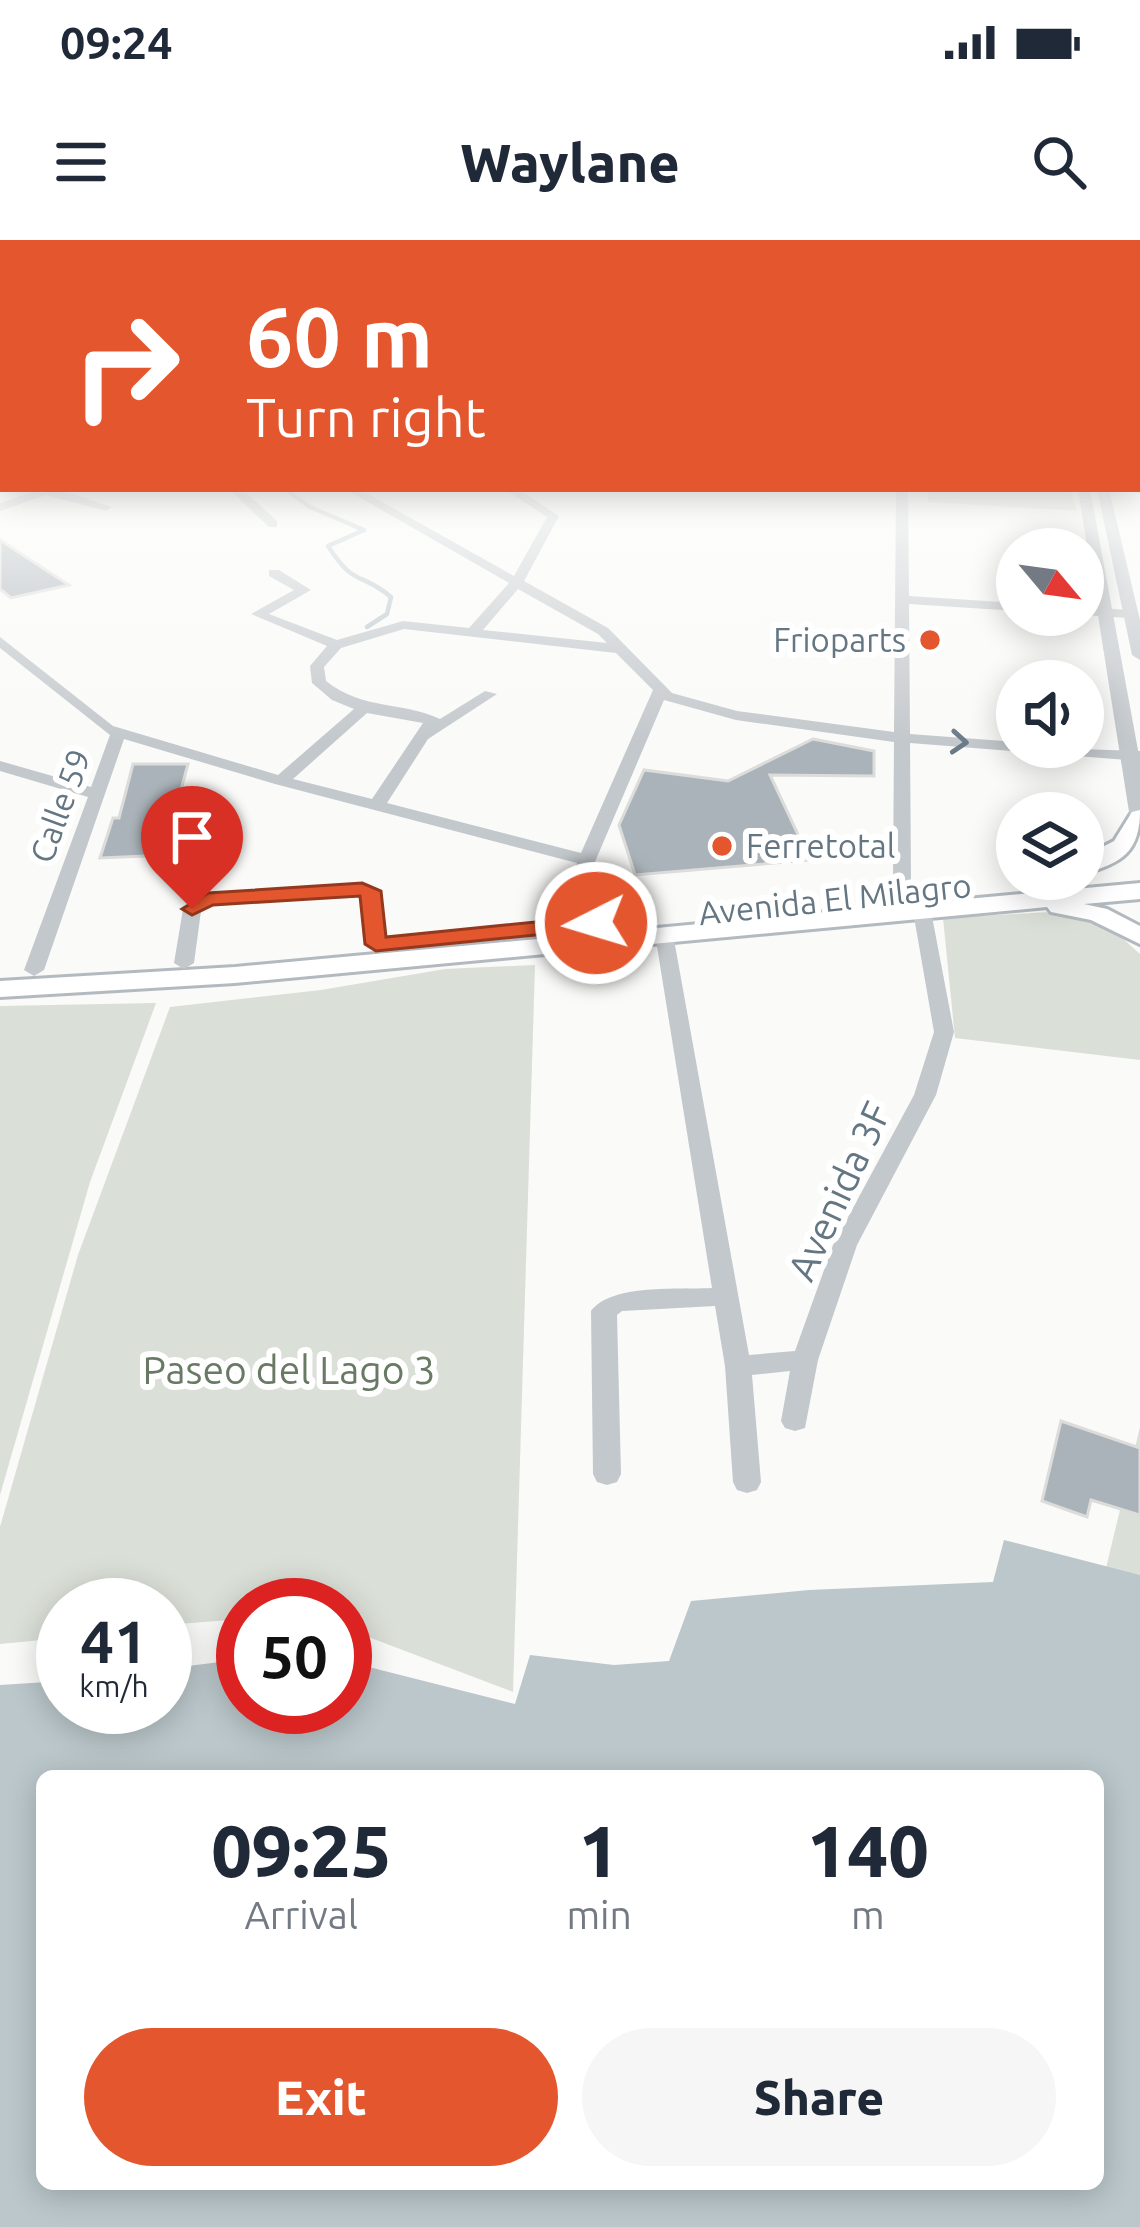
<!DOCTYPE html>
<html lang="en">
<head>
<meta charset="utf-8">
<style>
	:root { --surface:#fff; --page:#f6f6f7; --text:#1f2937; --muted:#747a83; --accent:#e4572e }
	body { margin:0; font-family:Ubuntu,sans-serif; background:var(--page); color:var(--text); height:100vh; display:flex; flex-direction:column; font-size:45px; white-space:nowrap }
	* { box-sizing:border-box; margin:0 }
	p { font-size:39px; color:var(--muted) }
	.icon { flex:none; width:66px; height:66px; fill:none; stroke:currentColor; stroke-width:2; stroke-linecap:round; stroke-linejoin:round }
	.map { position:relative; flex:1; overflow:hidden }
	.side { position:absolute; left:36px; top:1530px; width:1068px; height:420px; display:flex; flex-direction:column; background:var(--surface); border-radius:18px; box-shadow:0 6px 30px #0003 }
	.side>* { flex:none }
	.hud { position:absolute; left:0px; top:0px; width:1140px; height:252px; box-shadow:0 6px 30px #0003; background:#e4572e; color:#fff; overflow:hidden }
	.needle { width:78px; rotate:119deg }
	.tools { position:absolute; left:996px; top:288px; display:grid; gap:24px }
	.tools a { display:grid; place-items:center; width:108px; height:108px; border-radius:50%; background:var(--surface); box-shadow:0 6px 30px #0003; font-size:60px }
	.speed { position:absolute; left:36px; top:1338px; display:flex; gap:24px; font-size:60px; font-weight:700; text-align:center }
	.speed>* { display:grid; place-content:center; width:156px; height:156px; border-radius:50%; background:var(--surface); box-shadow:0 6px 30px #0003; line-height:1 }
	.speed small { font-size:30px; font-weight:400 }
	.speed .limit { border:18px solid #d22; background:#fff; color:#111 }
	.pin { position:absolute; display:grid; place-items:center; width:102px; height:102px; color:#fff; margin:-123px -51px; border-radius:50% 50% 50% 0; rotate:-45deg; box-shadow:0 0 12px #0007 }
	.pin .icon { rotate:45deg }
	.me { position:absolute; width:132px; margin:-66px; rotate:265deg; stroke-linejoin:round; filter:drop-shadow(0 0 9px #0008) }
	.turn { display:flex; align-items:center; gap:42px; height:252px; padding:0 48px; font-size:54px }
	.turn .icon { width:156px; height:156px; stroke-width:2.5 }
	.turn b { display:block; font-size:84px; line-height:102px }
	.eta { display:flex; justify-content:space-evenly; align-items:center; height:204px; text-align:center }
	.eta b { font-size:72px; font-weight:800; line-height:84px }
	.button { display:flex; gap:24px; margin-top:auto; padding:24px 48px }
	.button a { flex:1; height:138px; border-radius:72px; background:var(--accent); color:#fff; font-size:48px; font-weight:800; line-height:138px; text-align:center }
	.button a+a { background:var(--page); color:var(--text) }
	.status { display:flex; justify-content:space-between; align-items:center; height:84px; padding:0 60px; background:var(--surface); direction:ltr }
	.status svg { height:33px; fill:currentColor }
	header { display:flex; justify-content:space-between; align-items:center; height:156px; padding:0 48px; background:var(--surface); font-size:54px; font-weight:800 }
	.map>svg:first-child { display:block }
</style>
</head>
<body>
<div class="status"><b>09:24</b><svg viewBox="0 0 49 12"><path d="M0 12V9h3v3zM5 12V6h3v6zM10 12V3h3v9zM15 12V0h3v12zM26 1h20v11H26zM47 4h2v5h-2z"/></svg></div>
<header><svg class="icon" aria-label="menu" viewBox="0 0 24 24"><path d="M4 6h16M4 12h16M4 18h16"/></svg>Waylane<svg class="icon" aria-label="search" viewBox="0 0 24 24"><circle cx="10" cy="10" r="6"/><path d="M15 15l6 6"/></svg></header>
<div class="map">
<svg width="1140" height="1987" viewBox="0 0 1140 1987">
	<rect width="100%" height="100%" fill="#fafaf8"/>
	<g fill="#dadfd7">
		<polygon points="928,249 1071,252 1077,271 928,262"/>
		<polygon points="1050,672 1111,688 1140,714 1140,820 955,798 943,678"/>
		<polygon points="535,725 513,1452 371,1398 345,1392 345,1365 243,1365 243,1379 165,1385 165,1365 63,1365 63,1398 0,1404 0,1287 78,1015 170,767 321,750 445,729"/>
		<polygon points="156,763 90,942 0,1255 0,766"/>
		<polygon points="1140,1187 1140,1335 1106,1328"/>
	</g>
	<path fill="#bbc7cb" fill-rule="evenodd" d="M1004,1300l136,35v652h-1140v-542l63,-4v26h102v-38l78,-10v48h102v-46l170,43 15,-49 84,10 55,-4 22,-60 118,-11 184,-8zM42,1536h1056v408h-1056z"/>
	<g fill="none" stroke-linecap="round" stroke-linejoin="round">
		<path stroke="#bbc7cb" stroke-width="4.5" d="M285,249l25,18 54,23 -36,16c27,42 32,25 63,51l-4,17 -20,13"/>
	</g>
	<g fill="#aab3b9" stroke="#dcdcda" stroke-width="3">
		<polygon points="0,300 69,345 11,358 0,349"/>
		<polygon points="813,499 874,511 874,536 770,535 810,620 635,635 619,585 644,530 728,541"/>
		<polygon points="133,524 188,524 169,594 169,615 100,618 113,578 119,578"/>
		<polygon points="1061,1181 1140,1208 1140,1275 1091,1260 1087,1277 1042,1261"/>
	</g>
	<g fill="none" stroke-linecap="round" stroke-linejoin="round">
		<g stroke="#b3babf" stroke-width="6">
			<g id="secondary">
				<path d="M1140,570c0,42 -18,53 -57,64v-17l31,-16 18,-29z"/>
				<polygon points="1140,643 1140,659 1084,664 1107,669 1140,686 1140,704 1091,680 1051,672 1047,667 235,743 0,757 0,741 235,727"/>
			</g>
		</g>
		<g fill="#c3c8cc" fill-rule="evenodd">
			<polygon points="1140,248 1140,254 1117,249"/>
			<polygon points="41,249 58,249 112,267 106,271 46,255 0,271 0,263"/>
			<polygon points="229,249 242,249 277,281 277,287 269,287"/>
			<path d="M345,249h14l155,87 33,-59 -43,-28h14l41,27 -35,65 84,47 64,65 65,18 157,21 2,-243h12l1,107 108,7v8l-108,-7 1,130 107,8v5l123,4v10l-230,-18 1,138 20,30 23,121 -18,63 -79,150 -39,115 -13,68 -10,3 -10,-3 -4,-7 9,-50 -38,4 9,107 -4,8 -10,3 -10,-3 -4,-8 -8,-116 -10,-60 -93,5 -5,4 4,159 -4,8 -10,3 -10,-3 -4,-8 -2,-163c21,-28 88,-21 121,-23l-57,-354 9,-6 9,6 76,421 46,-4 38,-106 81,-150 20,-63 -21,-121 -20,-30 1,-139 -158,-22 -72,-20 -90,211 -14,19 -7,2 -9,-6 12,-16 21,-47 -302,-79 -151,-45 -80,231 -10,6 -10,-6 64,-173 -88,-26v-10l91,26 19,-52 -110,-87v-11l113,89 165,49 76,-66 -22,-9 -20,-17 -2,-17 17,-20 -76,-32 43,-24 -25,-14v-6h10l32,20 -42,24 68,26 66,-19 66,7 40,-45zM518,349l80,45 9,9 -124,-13zM404,389l212,24 37,37 -72,163 -194,-50 41,-64 69,-45 -12,-3 -45,28c-37,-18 -76,-8 -114,-38l-2,-14 17,-19zM367,473l56,10 -51,76 -79,-20z"/>
			<polygon points="1083,367 1128,370 1135,374 1128,378 1083,375"/>
			<polygon points="370,646 379,651 386,704 383,708 369,708 366,704 361,657 212,664 201,671 194,723 184,729 174,723 183,669 202,655"/>
		</g>
		<g fill="#c3c8cc" fill-rule="evenodd">
			<polygon points="1078,249 1090,249 1140,521 1140,584 1130,578"/>
			<polygon points="1097,249 1109,249 1140,380 1140,420 1132,415"/>
		</g>
		<use href="#secondary" fill="#fff" fill-rule="evenodd"/>
	</g>
	<defs><path id="oneway-chevron" d="M-2-3.5L2.5 0L-2 3.5" fill="none" stroke-width="1.6" stroke-linecap="round" stroke-linejoin="round" transform="scale(3)"/></defs>
	<use stroke="#6a7a87" href="#oneway-chevron" transform="translate(959 502) rotate(4)"/>
	<linearGradient id="sky" x2="0" y2="1"><stop stop-color="#96bcdc"/><stop offset="0.45" stop-color="#fdfdfc"/><stop offset="1" stop-color="#fdfdfc" stop-opacity="0"/></linearGradient>
	<rect width="1140" height="503" fill="url(#sky)"/>
	<polygon fill="#e4572e" stroke="#94391e" stroke-width="3" points="362,643 381,651 386,697 596,676 607,683 596,689 376,711 365,704 360,656 213,665 192,675 182,669 208,653"/>
	<g fill="#e4572e" stroke="#fff" stroke-width="4.5">
		<circle cx="930" cy="400" r="12"/>
		<circle cx="722" cy="606" r="12"/>
	</g>
	<g text-anchor="middle" stroke-width="12" stroke-linejoin="round" paint-order="stroke">
		<g font-size="33" fill="#657683" stroke="#fff" text-anchor="end">
			<text x="906" y="412">Frioparts</text>
			<text x="746" y="618" text-anchor="start">Ferretotal</text>
		</g>
		<g font-size="33" fill="#657683" stroke="#fff">
			<text transform="translate(60 566) rotate(-70)" y="12">Calle 59</text>
			<text transform="translate(835 659) rotate(-6)" y="12">Avenida El Milagro</text>
		</g>
		<g font-size="39" fill="#657683" stroke="#fff">
			<text transform="translate(839 951) rotate(-65)" y="14">Avenida 3F</text>
		</g>
		<g font-size="39" fill="#687a64" stroke="#fff">
			<text x="289" y="1144">Paseo del Lago 3</text>
		</g>
	</g>
</svg>
<div class="tools">
<a><svg class="needle" viewBox="-14 -14 28 28"><path d="M0-13l5 13h-10z" fill="#e53935"/><path d="M0 13l5-13h-10z" fill="#747a83"/></svg></a>
<a><svg class="icon" aria-label="sound" viewBox="0 0 24 24"><path d="M4 9h4l5-4v14l-5-4H4zM17 9q2 3 0 6"/></svg></a>
<a><svg class="icon" aria-label="layers" viewBox="0 0 24 24"><path d="M12 4l9 5-9 5-9-5zM3 14l9 5 9-5"/></svg></a>
</div>
<div class="speed"><div>41<small>km/h</small></div><div class="limit">50</div></div>
<div class="pin" style="left:192px;top:669px;background:#d93025"><svg class="icon" aria-label="arrive" viewBox="0 0 24 24"><path d="M6 21V4h12l-3 4 3 4H6"/></svg></div>
<svg class="me" style="left:596px;top:683px" viewBox="-20 -20 40 40"><circle r="17" fill="#e4572e" stroke="#fff" stroke-width="3"/><path d="M0-11L8 9 0 5-8 9z" fill="#fff"/></svg>
<div class="hud">
<div class="turn"><svg class="icon" aria-label="right" viewBox="0 0 24 24"><path d="M7 20v-9h11M14 6l5 5-5 5"/></svg><div><b>60 m</b>Turn right</div></div>
</div>
<section class="side">
<div class="eta">
<div><b>09:25</b><p>Arrival</p></div>
<div><b>1</b><p>min</p></div>
<div><b>140</b><p>m</p></div>
</div>
<div class="button"><a>Exit</a><a>Share</a></div>
</section>
</div>
</body>
</html>
